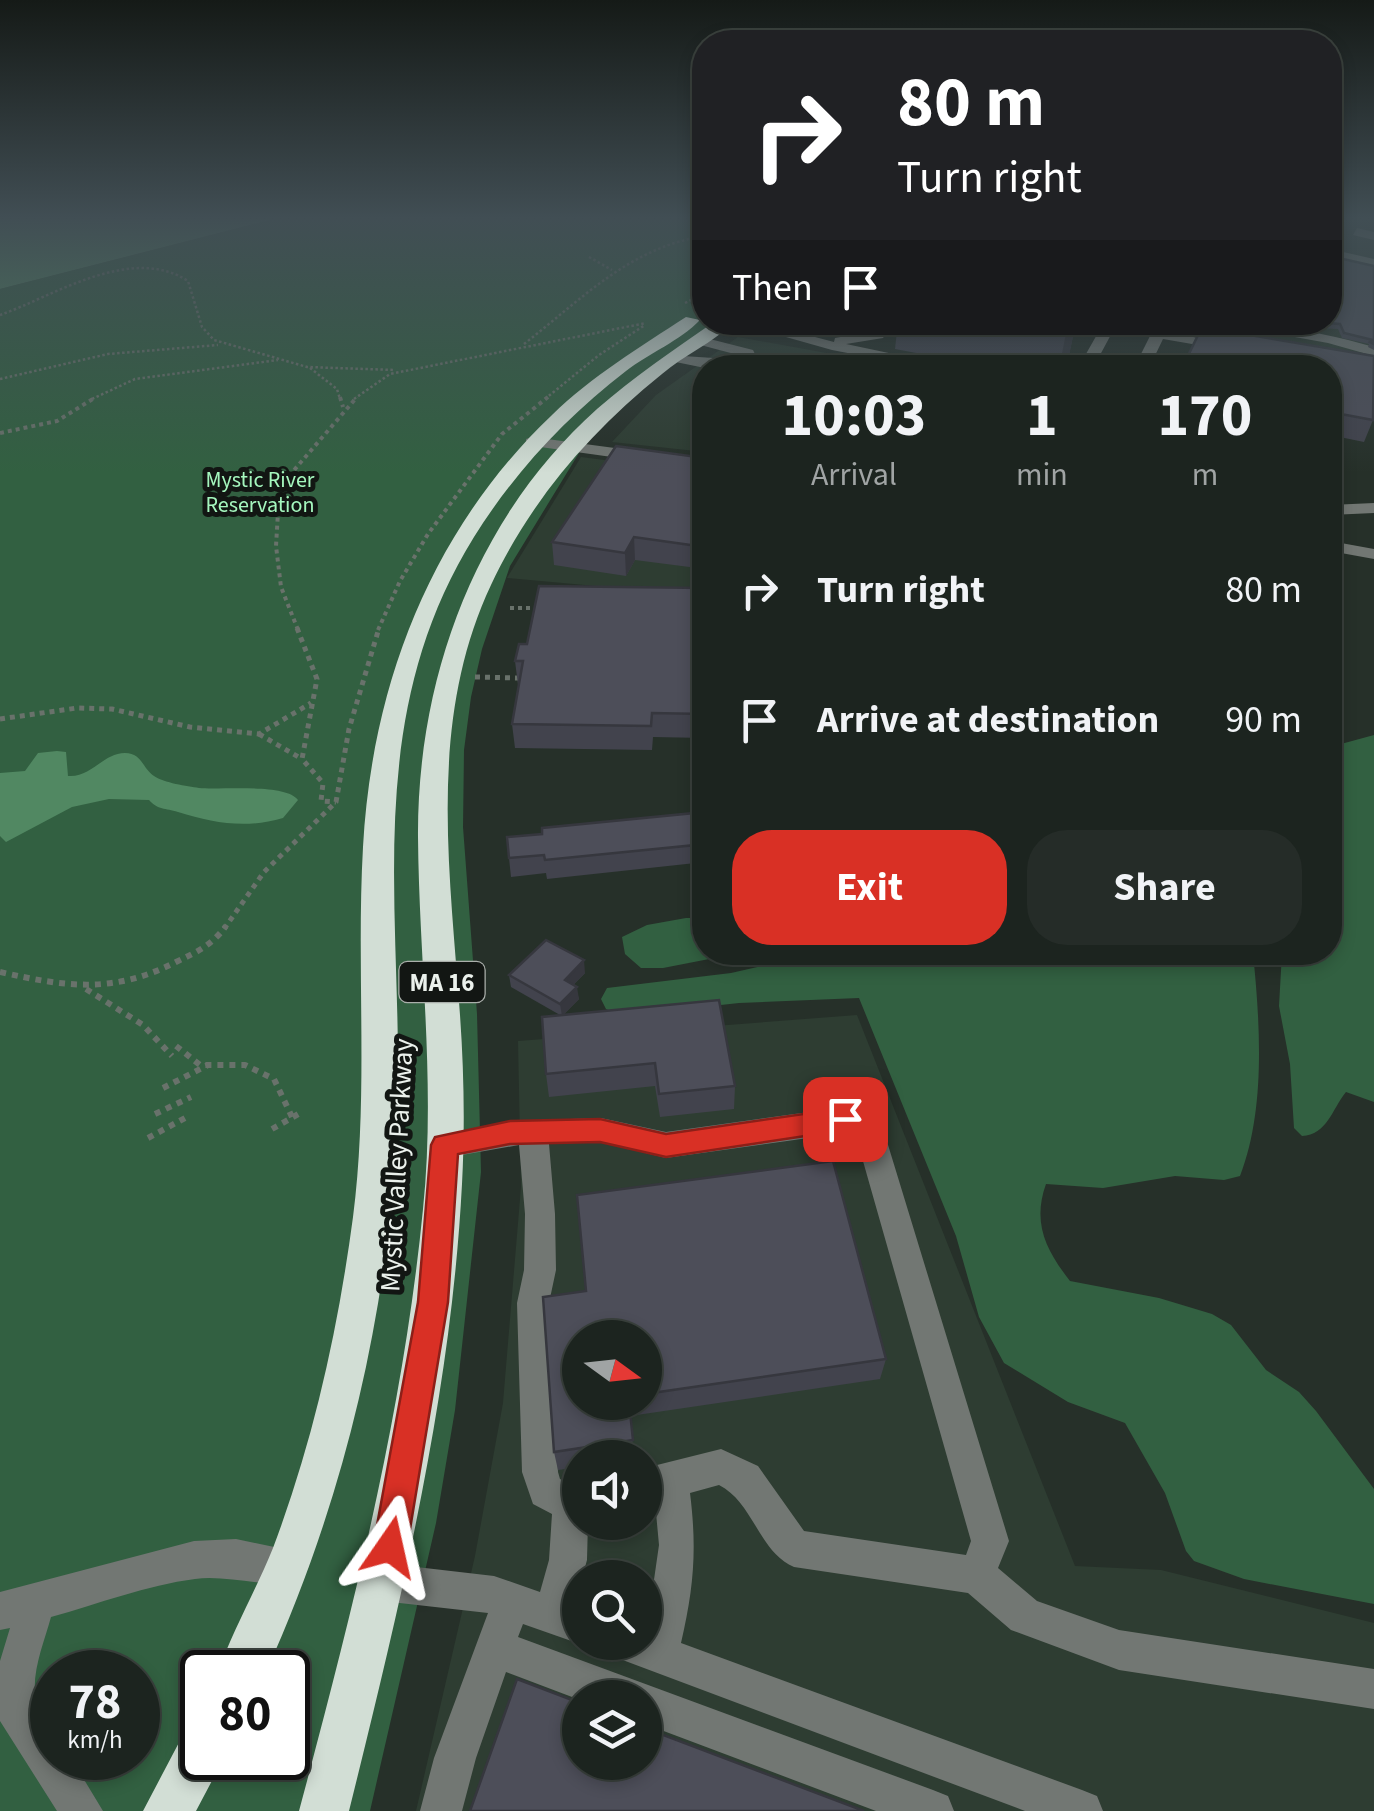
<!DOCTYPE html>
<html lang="en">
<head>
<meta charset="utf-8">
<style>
	:root { --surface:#1c241f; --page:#252c28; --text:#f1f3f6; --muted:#a0a4a4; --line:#3a413d; --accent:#d93025 }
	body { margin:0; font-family:"Source Sans 3",sans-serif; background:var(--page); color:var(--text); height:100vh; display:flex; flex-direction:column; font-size:38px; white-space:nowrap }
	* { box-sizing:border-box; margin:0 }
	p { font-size:32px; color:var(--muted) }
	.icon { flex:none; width:55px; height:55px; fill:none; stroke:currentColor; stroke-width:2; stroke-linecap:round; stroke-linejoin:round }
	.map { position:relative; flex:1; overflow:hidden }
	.panel { position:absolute; left:692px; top:355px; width:650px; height:610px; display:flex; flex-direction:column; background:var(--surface); border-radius:40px; box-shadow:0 5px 15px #0003,0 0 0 2px var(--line) }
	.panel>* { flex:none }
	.banner { position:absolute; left:692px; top:30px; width:650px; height:305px; border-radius:40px; box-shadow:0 5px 15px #0003,0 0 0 2px var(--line); background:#202124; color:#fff; overflow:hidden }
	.needle { width:65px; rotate:105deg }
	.buttons { position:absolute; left:562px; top:1320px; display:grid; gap:20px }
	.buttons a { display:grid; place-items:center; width:100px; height:100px; border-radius:50%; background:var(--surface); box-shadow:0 5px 15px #0003,0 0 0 2px var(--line); font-size:50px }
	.speed { position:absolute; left:30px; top:1650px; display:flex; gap:20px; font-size:50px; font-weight:700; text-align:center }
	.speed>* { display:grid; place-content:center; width:130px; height:130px; border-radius:50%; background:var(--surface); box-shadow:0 5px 15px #0003,0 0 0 2px var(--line); line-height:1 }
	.speed small { font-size:25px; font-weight:400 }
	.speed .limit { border:5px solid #111; border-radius:15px; background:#fff; color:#111 }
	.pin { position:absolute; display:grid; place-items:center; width:85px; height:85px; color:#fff; margin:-42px; border-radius:20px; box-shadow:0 5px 15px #0006 }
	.me { position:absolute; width:110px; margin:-55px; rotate:11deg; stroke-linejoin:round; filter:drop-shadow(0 0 8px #0008) }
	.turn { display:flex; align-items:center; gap:35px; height:210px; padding:0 40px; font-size:45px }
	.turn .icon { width:130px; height:130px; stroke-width:2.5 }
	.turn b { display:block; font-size:70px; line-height:85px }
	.then { display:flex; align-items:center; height:95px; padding:0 40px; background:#0003; gap:20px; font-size:38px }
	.eta { display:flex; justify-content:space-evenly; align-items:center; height:170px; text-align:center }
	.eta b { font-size:60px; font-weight:700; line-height:70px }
	.action { display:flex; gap:20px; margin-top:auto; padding:20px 40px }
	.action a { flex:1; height:115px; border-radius:40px; background:var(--accent); color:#fff; font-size:40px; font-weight:700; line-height:115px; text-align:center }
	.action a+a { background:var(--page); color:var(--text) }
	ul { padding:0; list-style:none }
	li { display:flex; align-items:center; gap:30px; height:130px; padding:0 40px }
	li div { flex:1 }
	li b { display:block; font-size:38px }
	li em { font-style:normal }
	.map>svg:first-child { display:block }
</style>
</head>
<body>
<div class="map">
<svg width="1374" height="1811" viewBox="0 0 1374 1811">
	<rect width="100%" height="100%" fill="#263029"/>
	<g fill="#2e3d32" fill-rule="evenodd">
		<polygon points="1330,219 1374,219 1374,364 1170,329 1174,322 1330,322"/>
		<polygon points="738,337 903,367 705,368 705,452 612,442 656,395"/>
		<polygon points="581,457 705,473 705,596 507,578"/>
		<path d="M857,1015l218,551 86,4 213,53v188h-958l59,-255 28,-153 18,-216 -3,-146zM580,1338h65v64h-65zM580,1458h65v64h-65zM580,1578h65v64h-65zM580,1698h65v64h-65z"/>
	</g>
	<g fill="#326041" fill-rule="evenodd">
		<path d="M274,219h431v103l31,1 -82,54 -64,58 -80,131 -28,83 -11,48 -7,53 -1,77 14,187 4,158 -26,238 -19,113 -66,288h-370v-1522zM52,1672h86v86h-86zM202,1672h86v86h-86z"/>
		<path d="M1374,735v367l-28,-10c-14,17 -19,43 -44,44l-8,-8 -4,-64 -11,-58 3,-53 48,-1v-205z"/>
		<polygon points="686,918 705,918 705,952 740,953 663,968 641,968 625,954 622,937 647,925"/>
		<path d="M820,953h433c7,70 13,156 -13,223l-16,4 -49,-4 -72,12 -57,-4c-14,39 0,66 24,97l89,17 53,16 19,11 35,45 33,22 17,19 58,78v115l-130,-25 -50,-18 -8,-10 -21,-58 -40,-70 -57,-21 -64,-39 -25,-46 -23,-81 -97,-238 -120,5 -118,13 -15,-7 -5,-10 6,-11 124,-15z"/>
	</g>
	<g fill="#518862">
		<polygon points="0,219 274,219 0,289"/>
		<path d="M57,751l9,1 2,24c23,2 35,-23 57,-23 17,0 17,15 29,23 10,7 33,10 45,12 23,2 87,-5 99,12l-15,18c-38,11 -69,5 -105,-6 -13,-4 -20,-2 -29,-12l-40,-1 -37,8 -66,35 -6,-6v-63l25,-2 13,-18z"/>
	</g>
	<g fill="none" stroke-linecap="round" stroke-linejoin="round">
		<g stroke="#69726b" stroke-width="2.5" stroke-dasharray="2.5 2.5" stroke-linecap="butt">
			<polyline points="589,257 612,270"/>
			<polyline points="685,303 705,293"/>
			<path d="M0,315c54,-19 131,-71 188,-34l14,46 12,13 93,27 88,3"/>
			<path d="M524,344c58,-45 106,-97 181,-108"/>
			<polyline points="310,368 337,389 340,399"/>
			<polyline points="0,379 108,354 218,345"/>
			<polyline points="92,399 135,379 278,360"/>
			<polyline points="354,399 390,374 646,323"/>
			<polyline points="545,399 599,355 645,325"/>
		</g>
		<g stroke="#69726b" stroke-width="4" stroke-dasharray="4 4" stroke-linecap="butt">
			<polyline points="340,397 343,407"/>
			<polyline points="0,433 57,421 96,397"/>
			<polyline points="510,608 541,608"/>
			<polyline points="298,630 281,587 276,546 279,495 295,469 357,397"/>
			<polyline points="378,630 400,581 428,534 502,434 548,397"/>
		</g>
		<g stroke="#69726b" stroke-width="5" stroke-dasharray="5 5" stroke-linecap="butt">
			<polyline points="297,628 317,679 302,759 323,783 321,801 336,802"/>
			<polyline points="475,677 519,678"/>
			<polyline points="0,719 77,708 112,709 190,727 259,734 311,703"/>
			<polyline points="259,734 302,759"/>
			<polyline points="224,929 264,872 336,802 349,729 379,628"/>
		</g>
		<g stroke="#69726b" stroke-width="6" stroke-dasharray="6 6" stroke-linecap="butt">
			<path d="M0,972c67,15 113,22 176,-10 21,-10 36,-17 50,-36"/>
			<polyline points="86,989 143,1025 172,1056"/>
			<polyline points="176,1046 200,1065 245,1065 274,1079 292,1117"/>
			<polyline points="163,1088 208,1065"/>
			<polyline points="155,1114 191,1097"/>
			<polyline points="272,1129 302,1112"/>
			<polyline points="148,1138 185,1118"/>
		</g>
		<g fill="#727773" fill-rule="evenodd">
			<polygon points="1357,228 1374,232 1374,240 1353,235"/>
			<polygon points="1330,249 1374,259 1374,267 1330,257"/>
			<polygon points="733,322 758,322 834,342 835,338 869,332 861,322 876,322 885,335 883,338 846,344 960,368 926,368 832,350"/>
			<polygon points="1081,322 1102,322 1114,329 1093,368 1078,368 1099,331"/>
			<polygon points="1157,322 1171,322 1166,331 1234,346 1227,350 1163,339 1149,368 1134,368"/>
			<path d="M1211,322c56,0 110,10 163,25v9l-46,-13z"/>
			<polygon points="698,336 753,350 760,364 757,368 705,368 661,359 668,355 744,360 742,356 693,343 693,337"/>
			<polygon points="532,437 705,460 705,470 526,445 526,439"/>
			<polygon points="1374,503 1374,513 1330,515 1330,505"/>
			<polygon points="1330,541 1374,549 1374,559 1330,551"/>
			<path d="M845,1107l25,6 15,22 124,406 -11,27 39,33 82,29 255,39v40l-255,-39 -108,-40 -43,-37 -174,-26c-35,-15 -41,-65 -75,-82l-29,8c7,56 4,94 -9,150l401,147 15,6 6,15h-78l-413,-155 -5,-14h38l14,-97 -4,-43 -10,2v-36l76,-19 37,17 46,65 162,24 5,-14 -114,-401 -6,-8 -185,26 -65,-16 -52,2 6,70 1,56 -7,33 9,169 2,7 20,10v33h8l-1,38 -12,44 5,2v36h5l-5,2 -57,-20 -5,13 415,153 15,6 6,15h-78l-231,-87v-26l-65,2 -74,-28 -30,86 -14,53h-42l14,-53 54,-145 -106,-12 -13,-6 -6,-13 6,-13 13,-6 112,13 46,16 9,-32 3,-46 -19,-10 -11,-32 -5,-169 7,-33 1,-56 -6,-69 -74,13 -10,-4 -5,-9 5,-9 75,-15 91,-3 65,14z"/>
			<path d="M236,1539l67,14 6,13 -6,13c-28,12 -74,-5 -108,0 -48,6 -97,25 -144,38 -7,26 -22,60 -14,88 7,25 15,17 15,53h19l32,53h-46l-57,-90v-60l10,-33 -10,2v-38l194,-51z"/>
		</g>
		<g fill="#d2ded5" fill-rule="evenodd">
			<path d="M686,317l14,3c-20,21 -51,33 -74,51 -60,46 -112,102 -152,166 -121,195 -65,399 -78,611 -12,183 -55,358 -130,524h-48c15,-42 38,-82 55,-124 40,-106 65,-218 80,-331 16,-123 3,-246 10,-370 9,-164 69,-318 189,-432 40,-39 88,-68 134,-98z"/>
			<path d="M714,322h20c-21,21 -50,33 -72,52 -73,59 -131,126 -171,211 -64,136 -41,286 -31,430 4,56 5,113 2,169 -11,213 -62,421 -113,627h-50c53,-198 104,-397 124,-602 13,-125 -4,-247 -5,-372 -1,-160 58,-320 179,-428 37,-32 76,-59 117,-87z"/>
			<polygon points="202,1726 202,1758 224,1758 196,1811 143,1811 184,1733"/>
		</g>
	</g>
	<g fill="#42434d" fill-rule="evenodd">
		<polygon points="1374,266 1374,350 1368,347 1369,344 1342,338 1338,329 1297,327 1284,323 1330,322"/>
		<polygon points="898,322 1076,322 1068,360 1063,368 996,368 895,349"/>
		<polygon points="1330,368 1373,420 1364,442 1330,435"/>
		<polygon points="705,458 705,569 635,560 626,576 554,565 552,542"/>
		<polygon points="705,588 705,738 653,737 652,750 515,748 512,724 519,685 518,685 515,661"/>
		<polygon points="705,812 705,862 547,879 546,873 511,877 509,858 542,834"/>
		<polygon points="585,973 574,984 579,999 563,1015 735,1086 734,1109 660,1117 655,1086 549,1097 546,1074 560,1015 511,987 509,975"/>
		<path d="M543,1297l343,62 -6,20 -250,37 4,42h-54v9l-22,3 -4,-18zM645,1338v64h-65z"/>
	</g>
	<g fill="#36373e">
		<polygon points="1071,322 1076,322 1068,360 1063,368 1059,368 1067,329"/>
		<polygon points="634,537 635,560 626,576 625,553"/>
		<polygon points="584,960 585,973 566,992 565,980"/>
		<polygon points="577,987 579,999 562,1016 560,1004"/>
	</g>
	<g fill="#4d4e59" stroke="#36373e" stroke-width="2.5">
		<polygon points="1330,256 1374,266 1374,344 1370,342 1373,340 1344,333 1340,324 1314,322 1330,322"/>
		<polygon points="1030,322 1071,322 1067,329"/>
		<polygon points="1202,327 1374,356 1373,420 1330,412 1330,368 1182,368"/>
		<polygon points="616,446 705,458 705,547 634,537 625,553 552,542"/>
		<polygon points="539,586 705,588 705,714 652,713 651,726 512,724 523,661 515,661 519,644 527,644"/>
		<polygon points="705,812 705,844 545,860 544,855 509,858 507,837 542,834 542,828"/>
		<polygon points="546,940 584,960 565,980 577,987 560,1004 509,975"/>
		<polygon points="719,1000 735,1086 659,1094 655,1063 546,1074 542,1017"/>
		<polygon points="833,1161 886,1359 645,1394 645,1338 580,1338 580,1402 629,1402 633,1440 554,1452 543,1297 586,1291 577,1195"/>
		<polygon points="517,1679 580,1703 580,1762 645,1762 645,1728 864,1811 470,1811"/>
	</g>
	<linearGradient id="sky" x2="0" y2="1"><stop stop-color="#151a17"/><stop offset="0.46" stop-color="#414e54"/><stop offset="1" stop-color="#414e54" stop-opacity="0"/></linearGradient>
	<rect width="1374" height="473" fill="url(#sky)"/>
	<polygon fill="#d93025" stroke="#8d1f18" stroke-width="2.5" points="845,1108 855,1111 858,1119 855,1127 845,1130 666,1157 600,1142 510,1144 458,1154 448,1302 407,1547 402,1559 390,1564 378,1559 373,1547 418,1302 431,1145 435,1137 510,1121 600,1119 666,1134"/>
	<g text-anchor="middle" stroke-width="10" stroke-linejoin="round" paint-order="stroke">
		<g font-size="22" fill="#a5f7be" stroke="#121613">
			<text x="260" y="487">Mystic River<tspan x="260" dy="25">Reservation</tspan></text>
		</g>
		<rect fill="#121613" stroke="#aaafab" stroke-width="2.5" x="399.5" y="962" width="85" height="40" rx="8"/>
		<g font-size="25" font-weight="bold" fill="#ebf1ec">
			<text x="442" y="991">MA 16</text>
		</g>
		<g font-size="28" fill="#ebf1ec" stroke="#121613">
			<text transform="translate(396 1165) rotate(-87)" y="10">Mystic Valley Parkway</text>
		</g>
	</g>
</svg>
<div class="buttons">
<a><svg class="needle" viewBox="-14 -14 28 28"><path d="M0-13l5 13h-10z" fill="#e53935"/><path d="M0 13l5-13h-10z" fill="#a0a4a4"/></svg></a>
<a><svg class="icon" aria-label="sound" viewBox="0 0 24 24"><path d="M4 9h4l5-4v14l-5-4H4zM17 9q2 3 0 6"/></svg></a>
<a><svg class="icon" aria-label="search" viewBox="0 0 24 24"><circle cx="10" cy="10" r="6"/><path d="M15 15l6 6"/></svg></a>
<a><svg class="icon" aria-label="layers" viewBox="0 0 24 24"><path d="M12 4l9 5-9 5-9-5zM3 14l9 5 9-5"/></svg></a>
</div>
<div class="speed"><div>78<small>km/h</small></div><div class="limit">80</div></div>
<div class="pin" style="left:845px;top:1119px;background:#d93025"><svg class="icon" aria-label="arrive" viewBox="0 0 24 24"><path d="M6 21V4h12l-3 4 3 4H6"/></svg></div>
<svg class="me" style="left:390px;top:1547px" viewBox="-20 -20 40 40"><path d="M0-17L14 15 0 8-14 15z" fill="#d93025" stroke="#fff" stroke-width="4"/></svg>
<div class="banner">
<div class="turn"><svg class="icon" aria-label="right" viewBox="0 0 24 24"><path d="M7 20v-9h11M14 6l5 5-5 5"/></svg><div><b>80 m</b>Turn right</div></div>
<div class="then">Then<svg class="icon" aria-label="arrive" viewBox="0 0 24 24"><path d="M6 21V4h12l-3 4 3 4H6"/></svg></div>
</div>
<section class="panel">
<div class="eta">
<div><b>10:03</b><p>Arrival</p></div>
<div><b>1</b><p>min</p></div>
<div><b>170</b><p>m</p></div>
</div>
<ul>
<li><svg class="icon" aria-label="right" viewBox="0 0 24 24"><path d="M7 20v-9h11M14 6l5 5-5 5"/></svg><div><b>Turn right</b></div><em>80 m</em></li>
<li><svg class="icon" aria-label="arrive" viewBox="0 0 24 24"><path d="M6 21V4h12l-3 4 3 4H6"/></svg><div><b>Arrive at destination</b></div><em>90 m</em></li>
</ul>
<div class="action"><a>Exit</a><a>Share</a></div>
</section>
</div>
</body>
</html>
